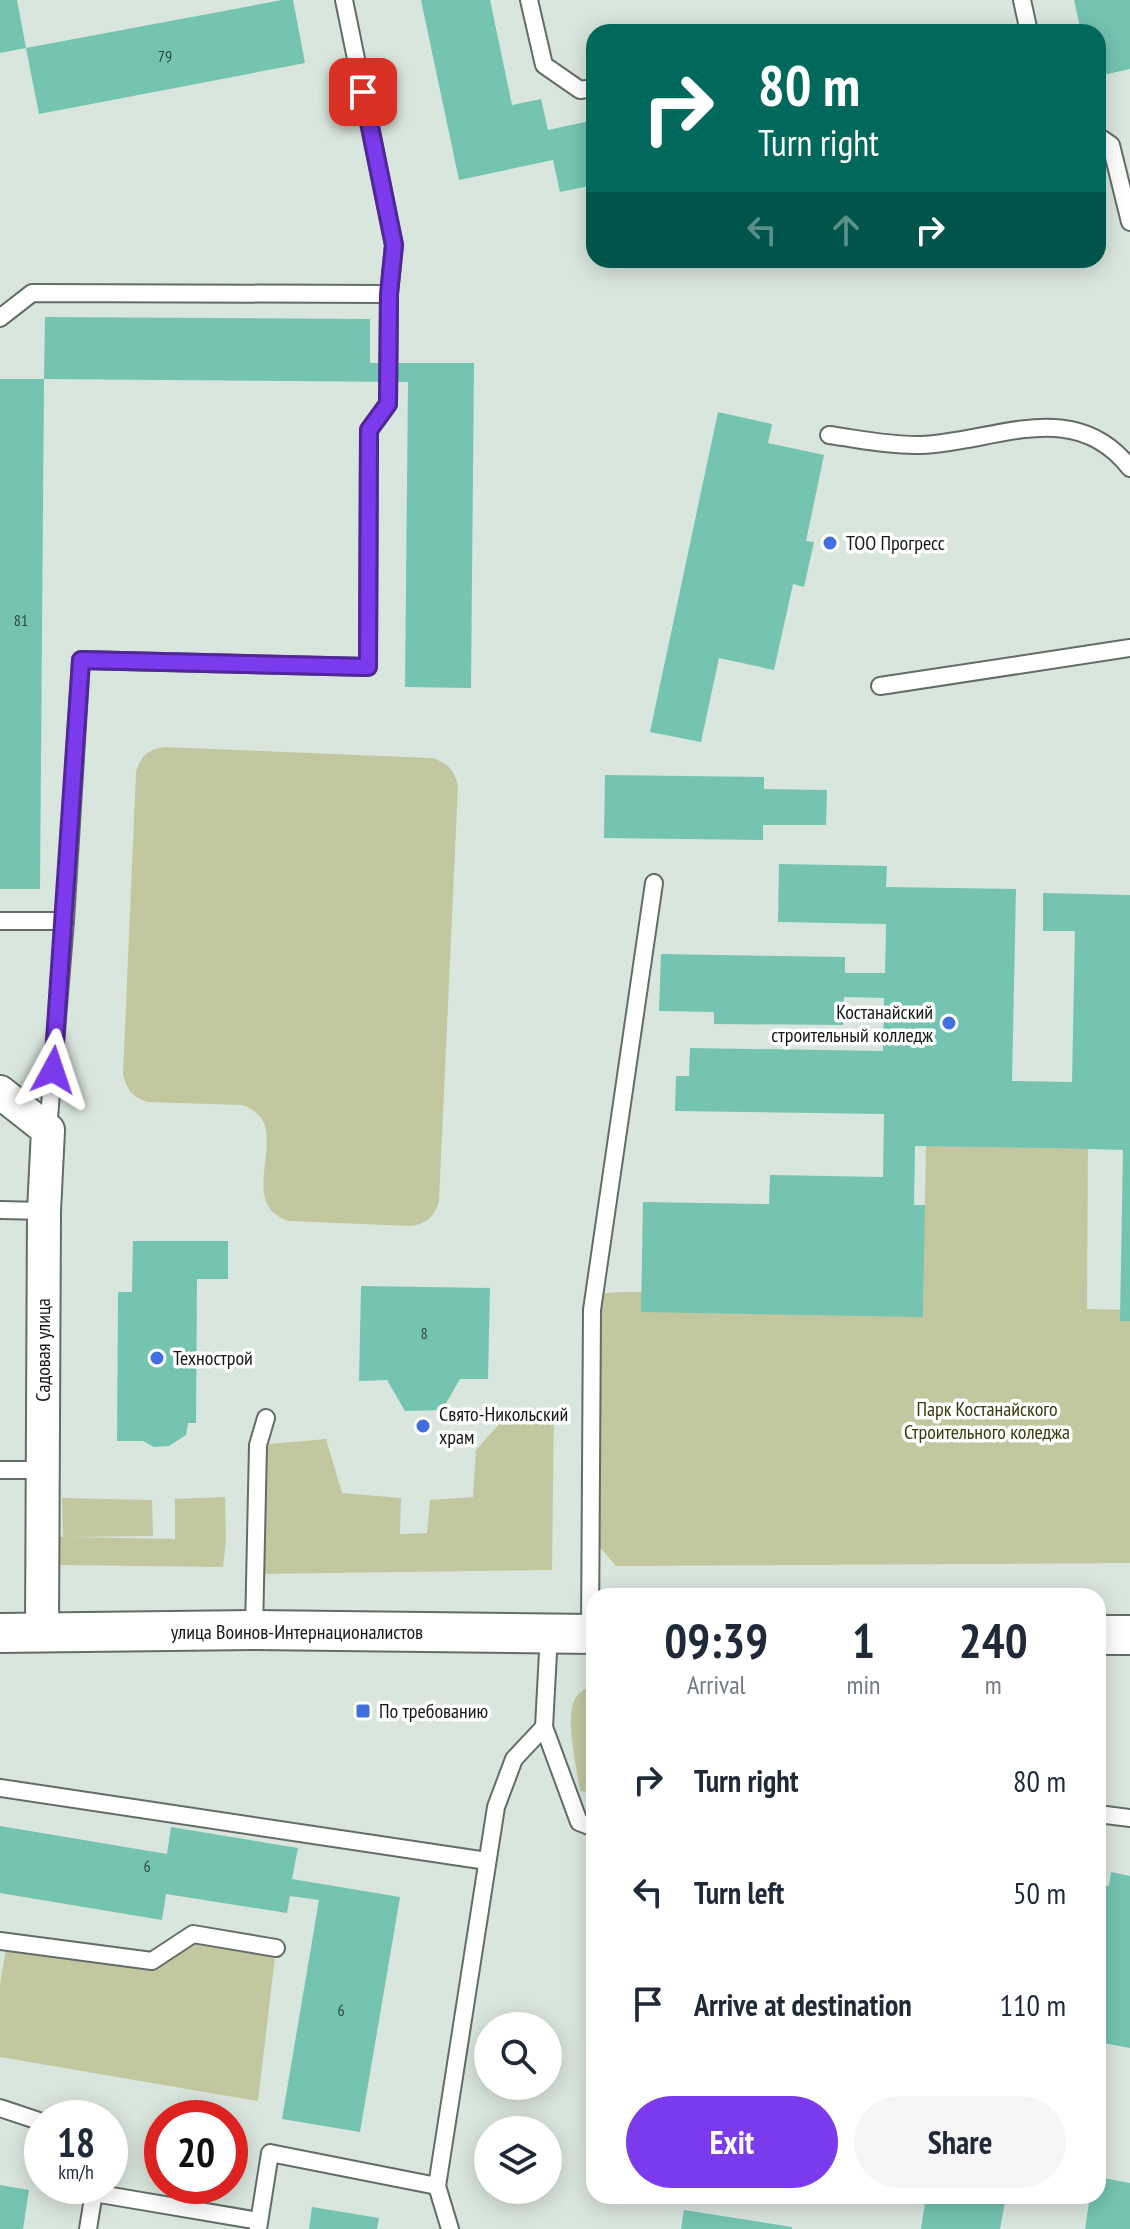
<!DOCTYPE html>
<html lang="en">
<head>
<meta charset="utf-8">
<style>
	:root { --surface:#fff; --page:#f6f6f7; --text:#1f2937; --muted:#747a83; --accent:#7c3aed }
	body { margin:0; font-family:"PT Sans Narrow",sans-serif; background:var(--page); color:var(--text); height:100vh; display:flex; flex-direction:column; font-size:30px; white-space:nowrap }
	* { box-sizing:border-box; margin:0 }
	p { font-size:26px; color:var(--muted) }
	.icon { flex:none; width:44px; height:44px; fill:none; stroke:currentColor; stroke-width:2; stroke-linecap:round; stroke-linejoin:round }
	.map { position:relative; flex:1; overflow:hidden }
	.sheet { position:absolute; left:586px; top:1588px; width:520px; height:616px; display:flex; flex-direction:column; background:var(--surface); border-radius:24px; box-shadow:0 4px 20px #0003 }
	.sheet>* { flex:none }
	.top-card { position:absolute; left:586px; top:24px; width:520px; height:244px; border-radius:24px; box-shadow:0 4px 20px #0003; background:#00695c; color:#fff; overflow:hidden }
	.controls { position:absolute; left:474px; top:2012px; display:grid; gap:16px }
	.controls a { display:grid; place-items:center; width:88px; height:88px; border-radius:50%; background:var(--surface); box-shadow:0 4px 20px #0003; font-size:40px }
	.speed { position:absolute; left:24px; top:2100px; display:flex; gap:16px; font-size:40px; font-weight:700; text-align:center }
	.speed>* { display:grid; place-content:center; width:104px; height:104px; border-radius:50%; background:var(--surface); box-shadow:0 4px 20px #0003; line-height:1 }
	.speed small { font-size:20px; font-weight:400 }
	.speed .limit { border:12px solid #d22; background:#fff; color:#111 }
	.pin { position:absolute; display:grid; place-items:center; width:68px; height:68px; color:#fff; margin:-34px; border-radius:16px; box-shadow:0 4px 12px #0006 }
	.me { position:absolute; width:88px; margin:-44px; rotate:5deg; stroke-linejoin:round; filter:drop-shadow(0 0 6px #0008) }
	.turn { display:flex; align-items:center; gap:28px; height:168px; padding:0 40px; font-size:36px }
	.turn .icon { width:104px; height:104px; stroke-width:2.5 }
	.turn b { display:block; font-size:56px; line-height:68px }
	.lanes { display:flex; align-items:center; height:76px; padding:0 40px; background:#0003; justify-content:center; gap:40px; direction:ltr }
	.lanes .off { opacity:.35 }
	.eta { display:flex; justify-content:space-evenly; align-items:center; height:136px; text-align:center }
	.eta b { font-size:48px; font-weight:700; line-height:56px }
	.cta { display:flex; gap:16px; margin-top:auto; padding:16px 40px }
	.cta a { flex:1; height:92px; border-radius:48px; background:var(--accent); color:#fff; font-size:32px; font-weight:700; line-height:92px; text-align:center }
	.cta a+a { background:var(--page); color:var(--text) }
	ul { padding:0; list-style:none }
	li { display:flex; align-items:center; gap:24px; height:112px; padding:0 40px }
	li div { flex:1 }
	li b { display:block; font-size:30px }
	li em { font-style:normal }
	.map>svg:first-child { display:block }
</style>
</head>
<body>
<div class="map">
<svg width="1130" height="2229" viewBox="0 0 1130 2229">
	<rect width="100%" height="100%" fill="#d9e6dd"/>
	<g fill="#c2c7a0">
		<path d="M164,747l268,11c16,5 22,12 26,28l-19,415c-5,16 -11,22 -28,25l-122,-5c-59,-18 11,-98 -47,-116l-94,-3c-16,-5 -21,-12 -25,-28l13,-302c5,-16 11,-22 28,-25z"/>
		<polygon points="1088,1143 1087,1309 1130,1310 1130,1563 616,1566 598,1545 595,1294 622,1292 923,1293 926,1146"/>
		<polygon points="513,1409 554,1409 552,1570 256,1574 258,1445 326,1439 342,1493 401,1498 400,1534 427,1533 430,1500 473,1497 476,1450"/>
		<polygon points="225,1497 226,1539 223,1567 61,1565 43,1537 63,1537 62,1498 152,1500 153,1536 70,1537 175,1539 175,1499"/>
		<path d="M594,1685v108l-14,-2c-3,-23 -15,-70 -6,-90 4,-9 12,-13 20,-16z"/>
		<polygon points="195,1943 276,1948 258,2101 0,2057 0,1984 6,1949 154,1969"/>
	</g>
	<g fill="#75c4b2">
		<polygon points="0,0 17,0 26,48 0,53"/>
		<polygon points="282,0 293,0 305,63 39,114 26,48"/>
		<polygon points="421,0 490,0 512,105 541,99 548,130 594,120 594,185 560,192 553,160 459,180"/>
		<polygon points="1074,0 1130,0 1130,69 1098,76 1098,32 1081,32"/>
		<polygon points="45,317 370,319 370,363 474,363 471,688 405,687 408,382 44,379"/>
		<polygon points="0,379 44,379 40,889 0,889"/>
		<polygon points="718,412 772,424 768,443 824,455 806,541 814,542 804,587 793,584 774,670 719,658 701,742 650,732"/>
		<polygon points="605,775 764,777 764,789 827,790 826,825 763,825 763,840 604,838"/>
		<polygon points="779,864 887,866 886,887 1016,889 1012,1081 1072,1082 1075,931 1043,931 1043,893 1130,895 1130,1321 1120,1321 1123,1150 1054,1148 915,1146 914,1205 925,1205 923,1317 641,1312 643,1202 769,1204 770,1175 883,1177 884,1114 675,1111 676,1076 689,1076 690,1048 883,1051 884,998 844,997 843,1025 714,1024 714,1012 659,1011 661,954 845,957 845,973 885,973 886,924 778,922"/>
		<polygon points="133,1241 228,1241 228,1279 197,1279 196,1423 188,1423 186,1435 169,1446 154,1447 143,1441 117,1441 118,1292 132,1292"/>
		<polygon points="361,1286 490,1288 488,1379 460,1379 442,1410 405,1411 387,1380 359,1381"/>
		<polygon points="0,1826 167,1854 171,1827 298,1848 292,1879 400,1897 360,2132 282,2119 319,1900 290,1896 287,1913 166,1894 162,1920 0,1893"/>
		<polygon points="1111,1872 1130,1876 1130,2048 1098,2042 1098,1884 1109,1886"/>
		<polygon points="1098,2177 1130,2183 1130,2229 1085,2229 1090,2196 1098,2196"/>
		<polygon points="0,2185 29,2190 23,2229 0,2229"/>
		<polygon points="926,2196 1006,2196 1000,2229 921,2229"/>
		<polygon points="312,2207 379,2218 377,2229 309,2229"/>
		<polygon points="684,2210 792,2227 792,2229 681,2229"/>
	</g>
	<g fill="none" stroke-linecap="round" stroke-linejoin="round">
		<g stroke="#616d65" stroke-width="20">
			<g id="service">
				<polyline points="344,0 394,245 389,294"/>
				<polyline points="529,0 544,65 580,90 594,88"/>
				<polyline points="1022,0 1029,32"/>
				<polyline points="1098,136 1111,145 1130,222"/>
				<polyline points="0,318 32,293 389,294 388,404 369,430 368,667 81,660 65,921 48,1130"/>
				<path d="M829,435c30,4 62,11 92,10 74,-3 153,-49 209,23"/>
				<polyline points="880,686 1130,648"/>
				<polyline points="0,921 65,921"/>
				<polyline points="0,1210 44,1211"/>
				<polyline points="0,1470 43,1470"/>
				<polyline points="254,1630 258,1445 266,1418"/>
				<polyline points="590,1634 592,1310 654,883"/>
				<polyline points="544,1727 579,1822 594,1828"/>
				<polyline points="0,1788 487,1861"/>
				<polyline points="1098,1814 1130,1818"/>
				<polyline points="0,1941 152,1961 193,1934 276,1948"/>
				<polyline points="0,2108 42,2122"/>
				<polyline points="437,2186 450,2229"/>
				<polyline points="94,2193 259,2221"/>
				<polyline points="88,2229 95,2186"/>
				<polyline points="258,2229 270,2153 437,2186 496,1807 514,1759 544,1727 549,1634"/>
			</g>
		</g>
		<g stroke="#616d65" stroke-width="36">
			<polyline id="minor" points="0,1092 48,1130 44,1211 42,1632"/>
		</g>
		<g stroke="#616d65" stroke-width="42">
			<g id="tertiary">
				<polyline points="0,1633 254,1630 594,1634"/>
				<polyline points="1098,1635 1130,1635"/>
			</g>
		</g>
		<use href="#service" stroke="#fff" stroke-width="16"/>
		<use href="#minor" stroke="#fff" stroke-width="32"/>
		<use href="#tertiary" stroke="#fff" stroke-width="38"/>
	</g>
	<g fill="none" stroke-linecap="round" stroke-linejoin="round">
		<g stroke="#51269a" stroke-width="20">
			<polyline id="route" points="53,1070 81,660 368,667 369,430 388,404 389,294 394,245 363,92"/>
		</g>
		<use href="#route" stroke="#7c3aed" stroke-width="14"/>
	</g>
	<g fill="#416fe0" stroke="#fff" stroke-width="3">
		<circle cx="830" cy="543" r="8"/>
		<circle cx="949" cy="1023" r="8"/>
		<circle cx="157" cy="1358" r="8"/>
		<circle cx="423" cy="1426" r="8"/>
		<rect x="355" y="1703" width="16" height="16" rx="4"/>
	</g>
	<g text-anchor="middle" stroke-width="7" stroke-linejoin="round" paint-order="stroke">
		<g font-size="16" fill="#2c433c">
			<text x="165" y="62">79</text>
			<text x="21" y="626">81</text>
			<text x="424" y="1339">8</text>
			<text x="147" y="1872">6</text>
			<text x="341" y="2016">6</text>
		</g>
		<g font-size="20" fill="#131815" stroke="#fff" text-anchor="start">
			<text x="846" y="550">ТОО Прогресс</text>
			<text x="933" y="1019" text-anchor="end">Костанайский<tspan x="933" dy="23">строительный колледж</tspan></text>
			<text x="173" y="1365">Технострой</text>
			<text x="439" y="1421">Свято-Никольский<tspan x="439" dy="23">храм</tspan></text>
			<text x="379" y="1718">По требованию</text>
		</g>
		<g font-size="20" fill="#131815" stroke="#fff">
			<text transform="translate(43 1350) rotate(-90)" y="7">Садовая улица</text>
			<text x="297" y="1639">улица Воинов-Интернационалистов</text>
		</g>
		<g font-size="20" fill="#383b0b" stroke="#fff">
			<text x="987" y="1416">Парк Костанайского<tspan x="987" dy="23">Строительного коледжа</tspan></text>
		</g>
	</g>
</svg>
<div class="controls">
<a><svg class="icon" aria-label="search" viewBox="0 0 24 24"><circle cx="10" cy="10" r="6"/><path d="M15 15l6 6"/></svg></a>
<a><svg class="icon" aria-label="layers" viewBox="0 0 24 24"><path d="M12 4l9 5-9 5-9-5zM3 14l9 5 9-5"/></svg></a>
</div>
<div class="speed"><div>18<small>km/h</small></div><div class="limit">20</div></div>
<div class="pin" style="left:363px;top:92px;background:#d93025"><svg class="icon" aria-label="arrive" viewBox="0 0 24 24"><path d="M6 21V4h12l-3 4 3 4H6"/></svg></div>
<svg class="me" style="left:53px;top:1070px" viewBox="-20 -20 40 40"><path d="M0-17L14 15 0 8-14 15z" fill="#7c3aed" stroke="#fff" stroke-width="4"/></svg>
<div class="top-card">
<div class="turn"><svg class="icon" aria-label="right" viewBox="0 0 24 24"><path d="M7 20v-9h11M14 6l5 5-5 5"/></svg><div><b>80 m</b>Turn right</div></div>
<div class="lanes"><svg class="icon off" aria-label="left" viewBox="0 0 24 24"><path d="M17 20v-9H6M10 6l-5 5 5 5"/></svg><svg class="icon off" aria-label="ahead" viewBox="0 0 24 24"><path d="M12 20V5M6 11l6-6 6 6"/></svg><svg class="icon" aria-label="right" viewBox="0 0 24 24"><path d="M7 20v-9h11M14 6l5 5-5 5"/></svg></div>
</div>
<section class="sheet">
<div class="eta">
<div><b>09:39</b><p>Arrival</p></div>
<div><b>1</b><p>min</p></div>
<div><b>240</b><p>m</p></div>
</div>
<ul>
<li><svg class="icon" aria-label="right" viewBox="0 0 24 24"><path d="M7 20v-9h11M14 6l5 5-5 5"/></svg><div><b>Turn right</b></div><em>80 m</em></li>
<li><svg class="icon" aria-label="left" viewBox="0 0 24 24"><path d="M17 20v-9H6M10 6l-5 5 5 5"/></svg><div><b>Turn left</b></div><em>50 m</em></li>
<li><svg class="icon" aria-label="arrive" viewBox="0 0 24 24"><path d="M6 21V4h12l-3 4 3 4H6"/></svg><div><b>Arrive at destination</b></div><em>110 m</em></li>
</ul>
<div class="cta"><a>Exit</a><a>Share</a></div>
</section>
</div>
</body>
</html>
